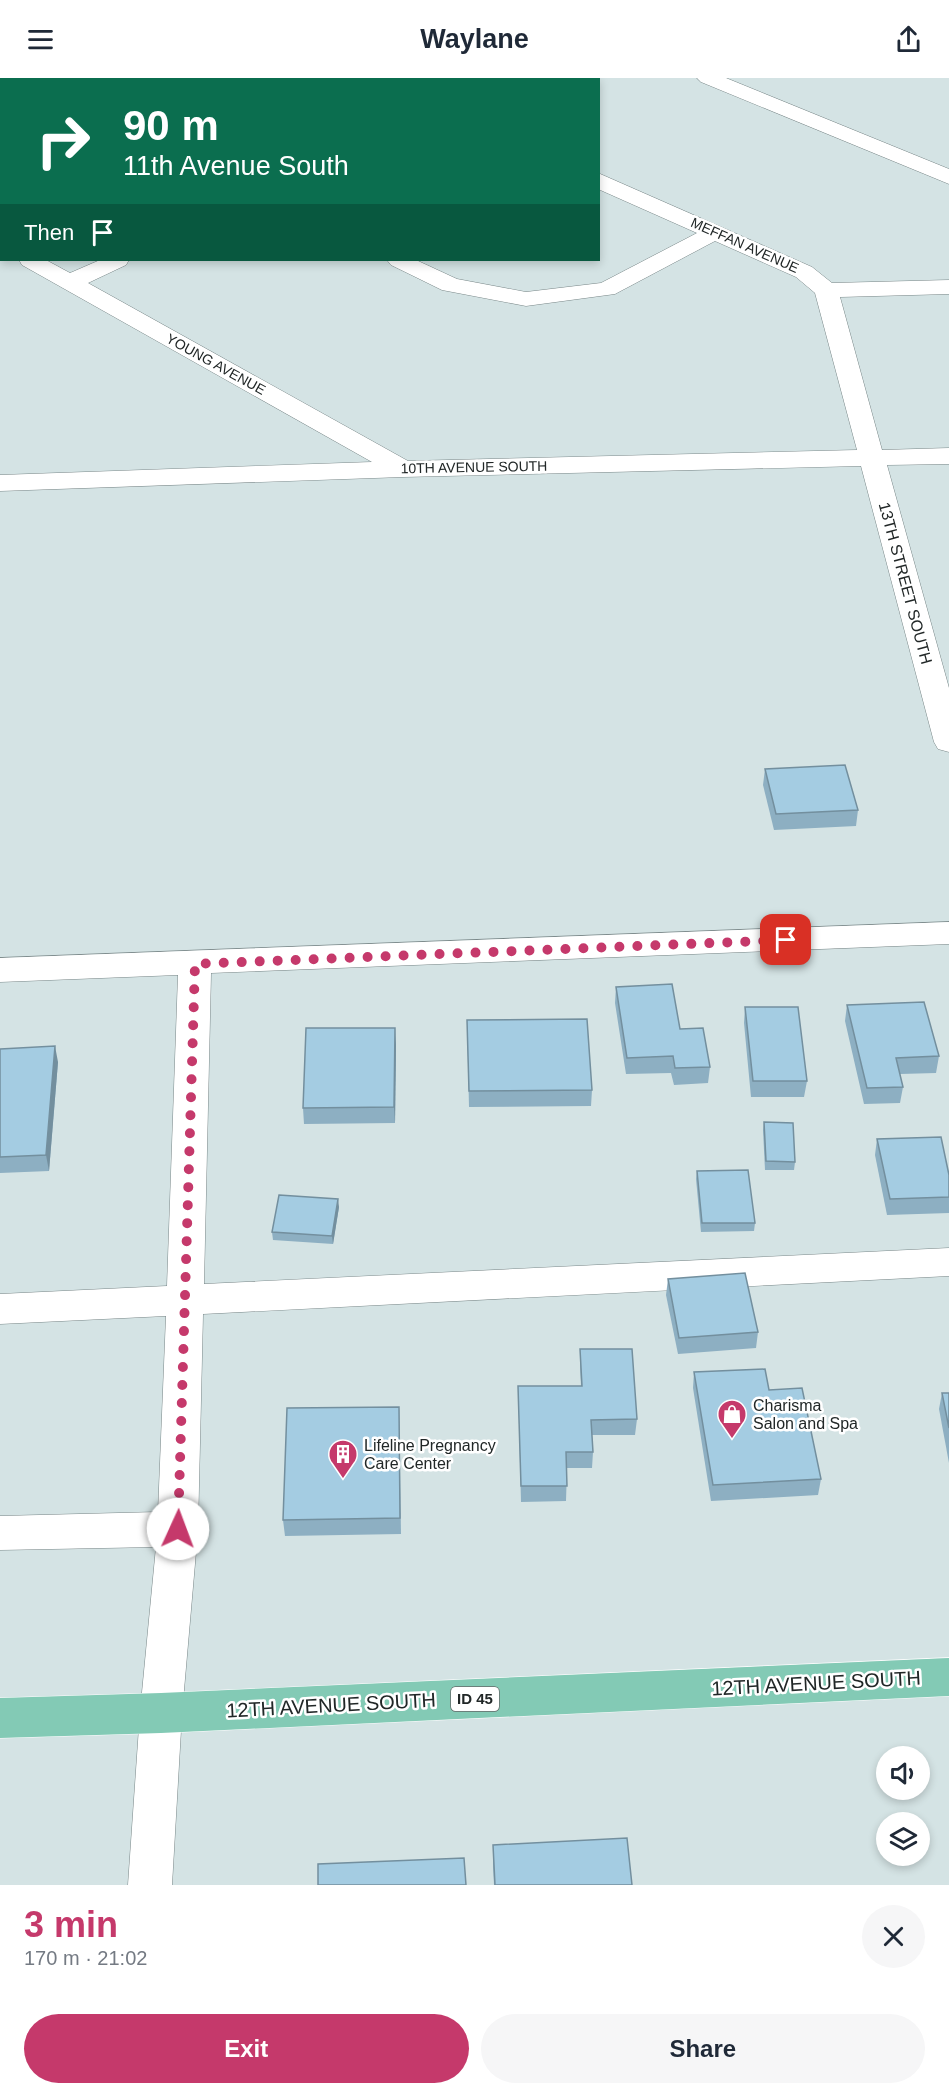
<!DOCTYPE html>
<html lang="en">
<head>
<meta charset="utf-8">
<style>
	:root { --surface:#fff; --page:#f6f6f7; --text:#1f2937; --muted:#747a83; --accent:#c5396b }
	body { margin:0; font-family:Arial,sans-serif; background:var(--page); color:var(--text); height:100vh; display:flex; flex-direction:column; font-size:22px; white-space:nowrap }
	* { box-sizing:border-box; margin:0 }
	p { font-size:20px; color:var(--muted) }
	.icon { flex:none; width:33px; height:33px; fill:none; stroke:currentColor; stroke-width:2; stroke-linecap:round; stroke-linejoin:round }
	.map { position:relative; height:1807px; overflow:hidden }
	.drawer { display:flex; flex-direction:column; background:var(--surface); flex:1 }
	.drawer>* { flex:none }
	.banner { position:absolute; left:0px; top:0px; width:600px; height:183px; box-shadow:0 3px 9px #0003; background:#0b6e4f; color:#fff; overflow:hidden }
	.controls { position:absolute; left:876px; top:1668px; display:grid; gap:12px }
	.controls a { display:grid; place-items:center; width:54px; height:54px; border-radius:50%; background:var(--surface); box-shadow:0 3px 9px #0003; font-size:30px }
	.pin { position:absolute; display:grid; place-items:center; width:51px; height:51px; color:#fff; margin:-26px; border-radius:12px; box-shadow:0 3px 9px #0006 }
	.me { position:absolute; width:66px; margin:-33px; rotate:2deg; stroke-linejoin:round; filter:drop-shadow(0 0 4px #0008) }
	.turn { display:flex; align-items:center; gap:21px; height:126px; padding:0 24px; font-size:27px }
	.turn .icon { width:78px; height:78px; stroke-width:2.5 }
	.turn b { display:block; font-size:42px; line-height:51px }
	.then { display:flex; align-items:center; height:57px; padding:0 24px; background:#0003; gap:12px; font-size:22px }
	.round { display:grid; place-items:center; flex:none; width:63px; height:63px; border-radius:32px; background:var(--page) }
	.overview { display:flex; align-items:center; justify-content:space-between; height:102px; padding:0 24px }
	h1 { font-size:36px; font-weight:700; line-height:45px; color:var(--accent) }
	.primary-button { display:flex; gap:12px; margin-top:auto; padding:12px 24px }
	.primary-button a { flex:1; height:69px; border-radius:36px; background:var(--accent); color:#fff; font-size:24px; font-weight:700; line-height:69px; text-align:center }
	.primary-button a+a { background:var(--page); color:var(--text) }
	header { display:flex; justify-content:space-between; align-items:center; height:78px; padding:0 24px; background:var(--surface); font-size:27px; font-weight:700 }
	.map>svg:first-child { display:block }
</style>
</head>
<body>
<header><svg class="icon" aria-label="menu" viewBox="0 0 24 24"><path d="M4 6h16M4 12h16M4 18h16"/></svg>Waylane<svg class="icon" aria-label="share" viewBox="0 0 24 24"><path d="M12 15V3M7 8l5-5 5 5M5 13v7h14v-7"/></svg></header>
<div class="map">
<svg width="949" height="1807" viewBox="0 0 949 1807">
	<rect width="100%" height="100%" fill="#d4e3e4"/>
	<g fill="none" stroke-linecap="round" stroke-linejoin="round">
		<g stroke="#788687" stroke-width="1">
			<g id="minor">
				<polygon points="24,0 47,0 48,2 26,2"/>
				<polygon points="360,0 383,0 384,2 362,2"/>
				<polygon points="484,0 508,0 483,2"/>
				<polygon points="697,0 726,0 949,91 949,106 701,4"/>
				<polygon points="598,95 812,189 832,205 949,202 949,216 840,219 882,372 949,370 949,386 887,387 949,610 949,674 938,671 934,664 861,388 403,399 0,413 0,397 372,384 22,187 19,182 46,182 70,195 100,182 129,182 126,187 88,205 408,383 857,372 815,215 796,199 715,163 615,216 526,228 442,212 391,187 387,182 416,182 457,201 526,214 601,205 697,155 598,111"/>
				<polygon points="0,158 2,158 2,173 0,172"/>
				<polygon points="949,844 949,866 211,895 204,1206 949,1170 949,1198 203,1236 198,1451 182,1635 172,1807 128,1807 140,1635 156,1469 0,1472 0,1438 158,1434 166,1238 0,1246 0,1216 167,1208 178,897 0,904 0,880"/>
			</g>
		</g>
		<g stroke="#fff" stroke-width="1">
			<polygon id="major" points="949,1580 949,1618 161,1655 0,1660 0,1620 161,1615"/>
		</g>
		<use href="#minor" fill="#fff" fill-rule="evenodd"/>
		<use href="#major" fill="#83cab5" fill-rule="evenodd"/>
	</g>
	<g fill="#8dafc2">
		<polygon points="765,691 858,732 856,748 774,752 763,707"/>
		<polygon points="616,909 680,951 710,989 708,1005 674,1007 671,995 626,996 615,925"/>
		<polygon points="847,927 939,978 936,995 900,996 903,1009 900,1025 864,1026 845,943"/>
		<polygon points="745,929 807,1003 804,1019 751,1019 744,945"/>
		<polygon points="467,942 592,1012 591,1028 469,1029"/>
		<polygon points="396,966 395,1045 304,1046 303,1030"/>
		<polygon points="0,971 58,984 49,1093 0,1095"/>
		<polygon points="764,1044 795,1084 794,1092 765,1092 763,1052"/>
		<polygon points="877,1061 949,1097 949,1135 887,1137 875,1077"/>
		<polygon points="697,1093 755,1145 754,1153 701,1154 696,1101"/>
		<polygon points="339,1129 333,1166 273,1162 272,1154"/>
		<polygon points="668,1201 758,1254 756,1270 678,1276 666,1217"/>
		<polygon points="580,1271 637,1341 635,1357 592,1357 593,1374 592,1390 567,1390 566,1423 521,1424 518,1308 581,1308 580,1287"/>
		<polygon points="694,1294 821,1401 818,1417 711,1423 693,1310"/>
		<polygon points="942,1315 949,1315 949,1385 939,1331"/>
		<polygon points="399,1329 401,1456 285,1458 283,1442"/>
		<polygon points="493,1767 632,1807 494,1807 493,1786"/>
	</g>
	<g fill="#738f9e">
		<polygon points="395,950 396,966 395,1045 394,1029"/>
		<polygon points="55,968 58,984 49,1093 46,1077"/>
		<polygon points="338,1121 339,1129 333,1166 332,1158"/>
	</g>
	<g fill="#a4cce2" stroke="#738f9e" stroke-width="1.5">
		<polygon points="845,687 858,732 776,736 765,691"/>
		<polygon points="672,906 680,951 703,950 710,989 675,990 673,978 627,980 616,909"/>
		<polygon points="924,924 939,978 896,980 903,1009 867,1010 847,927"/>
		<polygon points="745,929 798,929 807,1003 753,1003"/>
		<polygon points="587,941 592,1012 469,1013 467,942"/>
		<polygon points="306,950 395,950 394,1029 303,1030"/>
		<polygon points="55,968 46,1077 0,1079 0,971"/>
		<polygon points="764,1044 793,1045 795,1084 766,1083"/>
		<polygon points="941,1059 949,1097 949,1119 890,1121 877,1061"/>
		<polygon points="748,1092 755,1145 702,1145 697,1093"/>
		<polygon points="279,1117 338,1121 332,1158 272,1154"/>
		<polygon points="745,1195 758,1254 679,1260 668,1201"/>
		<polygon points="580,1271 632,1271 637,1341 591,1342 593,1374 566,1374 567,1408 521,1408 518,1308 582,1308"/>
		<polygon points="765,1291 769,1312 802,1310 821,1401 713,1407 694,1294"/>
		<polygon points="942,1315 949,1315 949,1350"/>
		<polygon points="399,1329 400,1440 283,1442 287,1330"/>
		<polygon points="627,1760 632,1807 495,1807 493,1767"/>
		<polygon points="464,1780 466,1807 318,1807 318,1786"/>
	</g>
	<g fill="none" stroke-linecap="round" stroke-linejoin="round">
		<polyline stroke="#c5396b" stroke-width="10" stroke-dasharray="0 18" points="178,1451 195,886 786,862"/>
	</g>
	<defs>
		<g id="shop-pin" transform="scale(1.5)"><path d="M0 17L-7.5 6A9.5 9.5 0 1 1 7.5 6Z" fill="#c5396b" stroke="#fff"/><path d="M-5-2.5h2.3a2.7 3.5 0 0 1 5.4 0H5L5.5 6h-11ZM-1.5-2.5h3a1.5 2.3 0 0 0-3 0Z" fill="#fff"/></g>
		<g id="building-pin" transform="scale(1.5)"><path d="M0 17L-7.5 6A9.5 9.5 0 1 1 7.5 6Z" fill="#c5396b" stroke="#fff"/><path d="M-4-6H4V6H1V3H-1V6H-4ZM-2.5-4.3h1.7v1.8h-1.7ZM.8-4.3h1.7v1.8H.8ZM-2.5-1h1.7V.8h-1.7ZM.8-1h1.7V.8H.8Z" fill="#fff"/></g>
	</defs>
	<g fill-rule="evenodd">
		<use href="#shop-pin" x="732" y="1336"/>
		<use href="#building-pin" x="343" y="1376"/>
	</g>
	<g text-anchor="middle" stroke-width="5" stroke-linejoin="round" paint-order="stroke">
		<g font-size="14" fill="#212727" stroke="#fff">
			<text transform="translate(745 167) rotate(24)" y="5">MEFFAN AVENUE</text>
			<text transform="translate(216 286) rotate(29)" y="5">YOUNG AVENUE</text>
			<text transform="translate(474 389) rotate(-1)" y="5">10TH AVENUE SOUTH</text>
		</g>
		<rect fill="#fff" stroke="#646868" stroke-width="1.5" x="451" y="1609" width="48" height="24" rx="4.5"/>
		<g font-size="15" font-weight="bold" fill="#212727">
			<text x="475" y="1626">ID 45</text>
		</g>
		<g font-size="16" fill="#212727" stroke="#fff">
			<text transform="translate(906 505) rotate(75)" y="6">13TH STREET SOUTH</text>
		</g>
		<g font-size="16" fill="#212727" stroke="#fff" text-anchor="start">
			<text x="753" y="1333">Charisma<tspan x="753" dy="18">Salon and Spa</tspan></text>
			<text x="364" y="1373">Lifeline Pregnancy<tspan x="364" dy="18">Care Center</tspan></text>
		</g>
		<g font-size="20" fill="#212727" stroke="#fff">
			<text transform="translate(816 1605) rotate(-3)" y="7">12TH AVENUE SOUTH</text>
			<text transform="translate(331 1627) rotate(-3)" y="7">12TH AVENUE SOUTH</text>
		</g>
	</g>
</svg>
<div class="controls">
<a><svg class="icon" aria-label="sound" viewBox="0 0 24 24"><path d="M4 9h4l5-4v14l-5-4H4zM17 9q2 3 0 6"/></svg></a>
<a><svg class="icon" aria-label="layers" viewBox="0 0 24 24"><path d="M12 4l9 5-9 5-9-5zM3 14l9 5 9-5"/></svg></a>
</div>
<div class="pin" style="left:786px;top:862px;background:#d93025"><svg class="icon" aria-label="arrive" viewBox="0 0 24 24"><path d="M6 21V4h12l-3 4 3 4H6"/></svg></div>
<svg class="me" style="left:178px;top:1451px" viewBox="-20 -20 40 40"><circle r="19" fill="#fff"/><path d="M0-13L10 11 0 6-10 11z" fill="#c5396b"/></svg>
<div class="banner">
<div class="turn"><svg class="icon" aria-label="right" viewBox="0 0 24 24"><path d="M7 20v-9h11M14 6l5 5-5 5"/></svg><div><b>90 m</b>11th Avenue South</div></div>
<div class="then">Then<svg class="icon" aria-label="arrive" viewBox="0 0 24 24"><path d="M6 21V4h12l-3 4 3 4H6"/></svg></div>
</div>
</div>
<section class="drawer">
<div class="overview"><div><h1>3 min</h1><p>170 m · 21:02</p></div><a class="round"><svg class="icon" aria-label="close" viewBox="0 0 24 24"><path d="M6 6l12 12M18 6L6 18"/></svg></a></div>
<div class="primary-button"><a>Exit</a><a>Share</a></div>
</section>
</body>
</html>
